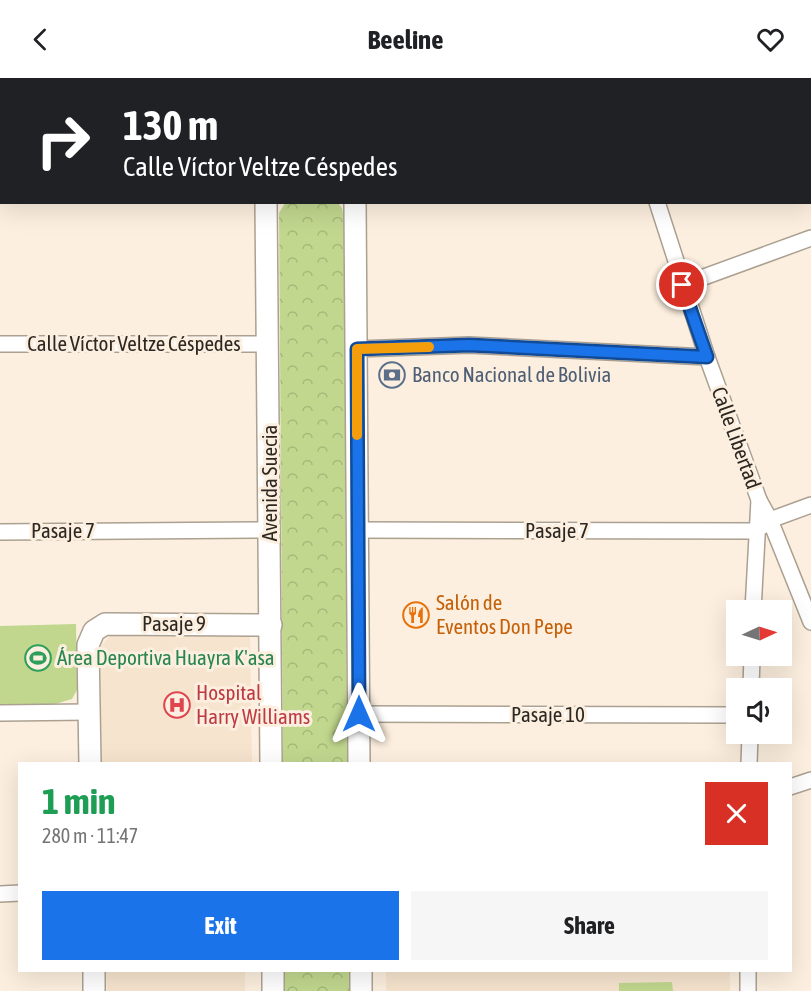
<!DOCTYPE html>
<html lang="en">
<head>
<meta charset="utf-8">
<style>
	:root { --surface:#fff; --page:#f6f6f6; --text:#202124; --muted:#757577; --accent:#1a73e8 }
	body { margin:0; font-family:"Asap Condensed",sans-serif; background:var(--page); color:var(--text); height:100vh; display:flex; flex-direction:column; font-size:22px; white-space:nowrap }
	* { box-sizing:border-box; margin:0 }
	p { font-size:20px; color:var(--muted) }
	.icon { flex:none; width:33px; height:33px; fill:none; stroke:currentColor; stroke-width:2; stroke-linecap:round; stroke-linejoin:round }
	.map { position:relative; flex:1; overflow:hidden }
	.panel { position:absolute; left:18px; top:684px; width:774px; height:210px; display:flex; flex-direction:column; background:var(--surface); border-radius:0px; box-shadow:0 6px 24px #0002 }
	.panel>* { flex:none }
	.hud { position:absolute; left:0px; top:0px; width:812px; height:126px; box-shadow:0 6px 24px #0002; background:#202124; color:#fff; overflow:hidden }
	.needle { width:39px; rotate:86deg }
	.controls { position:absolute; left:726px; top:522px; display:grid; gap:12px }
	.controls a { display:grid; place-items:center; width:66px; height:66px; border-radius:0px; background:var(--surface); box-shadow:0 6px 24px #0002; font-size:30px }
	.pin { position:absolute; display:grid; place-items:center; width:51px; height:51px; color:#fff; margin:-26px; border:3px solid #fff; border-radius:50%; box-shadow:0 2px 6px #0007 }
	.me { position:absolute; width:66px; margin:-33px; rotate:0deg; stroke-linejoin:round; filter:drop-shadow(0 0 4px #0008) }
	.turn { display:flex; align-items:center; gap:21px; height:126px; padding:0 24px; font-size:27px }
	.turn .icon { width:78px; height:78px; stroke-width:2.5 }
	.turn b { display:block; font-size:42px; line-height:51px }
	.round { display:grid; place-items:center; flex:none; width:63px; height:63px; border-radius:0px; background:var(--page) }
	.headline { display:flex; align-items:center; justify-content:space-between; height:102px; padding:0 24px }
	h1 { font-size:36px; font-weight:700; line-height:45px; color:#1e9e55 }
	.primary-button { display:flex; gap:12px; margin-top:auto; padding:12px 24px }
	.primary-button a { flex:1; height:69px; border-radius:0px; background:var(--accent); color:#fff; font-size:24px; font-weight:700; line-height:69px; text-align:center }
	.primary-button a+a { background:var(--page); color:var(--text) }
	header { display:flex; justify-content:space-between; align-items:center; height:78px; padding:0 24px; background:var(--surface); font-size:27px; font-weight:700 }
	.map>svg:first-child { display:block }
</style>
</head>
<body>
<header><svg class="icon" aria-label="back" viewBox="0 0 24 24"><path d="M15 5l-7 7 7 7"/></svg>Beeline<svg class="icon" aria-label="heart" viewBox="0 0 24 24"><path d="M12 20l-8-8c-3-5 5-10 8-4 3-6 11-1 8 4z"/></svg></header>
<div class="map">
<svg width="811" height="913" viewBox="0 0 811 913">
	<defs>
		<pattern id="forest-crowns" width="20" height="18" patternUnits="userSpaceOnUse" patternTransform="scale(1.5)"><rect width="20" height="18" fill="#c1d78e"/><path d="M2 6a3 3 0 1 1 6 0M12 15a3 3 0 1 1 6 0" fill="none" stroke="#a6b97a"/></pattern>
	</defs>
	<rect width="100%" height="100%" fill="#fcefdf"/>
	<g fill="#f6e4ce">
		<polygon points="113,554 250,555 252,685 102,685 100,570"/>
		<polygon points="106,893 245,893 245,913 107,913"/>
		<rect x="386" y="893" width="344" height="20"/>
	</g>
	<g fill="url(#forest-crowns)">
		<polygon points="285,125 338,125 342,130 344,140 347,685 283,685 279,135"/>
		<rect x="285" y="893" width="64" height="20"/>
	</g>
	<g fill="#c1d78e">
		<polygon points="76,546 77,612 72,621 52,627 0,628 0,548"/>
		<polygon points="672,904 673,913 619,913 619,905"/>
	</g>
	<g fill="none" stroke-linecap="round" stroke-linejoin="round">
		<g stroke="#aca091" stroke-width="18">
			<g id="street">
				<polyline points="75,0 76,2"/>
				<polyline points="622,0 622,2"/>
				<polyline points="467,2 469,0"/>
				<polyline points="657,124 707,279 759,422 753,532"/>
				<polyline points="682,207 811,160"/>
				<polyline points="0,266 268,266"/>
				<polyline points="357,271 469,267 707,279"/>
				<polyline points="759,422 770,442 811,544"/>
				<polyline points="763,448 770,442 811,427"/>
				<polyline points="358,452 755,453"/>
				<polyline points="0,454 270,452"/>
				<polyline points="751,610 752,578"/>
				<polyline points="0,635 89,634"/>
				<polyline points="359,636 736,637"/>
				<polyline points="749,686 750,656"/>
				<polyline points="790,709 811,702"/>
				<polyline points="0,816 20,815"/>
				<polyline points="748,913 748,892"/>
			</g>
		</g>
		<g stroke="#aca091" stroke-width="24">
			<g id="secondary">
				<polyline points="218,0 219,2"/>
				<polyline points="326,0 326,2"/>
				<polyline points="0,73 2,73"/>
				<polyline points="266,124 271,686"/>
				<polyline points="355,124 359,686"/>
				<polyline points="90,686 88,567 94,553 105,546 271,547"/>
				<polyline points="94,892 94,913"/>
				<polyline points="273,892 273,913"/>
				<polyline points="361,892 361,913"/>
			</g>
		</g>
		<use href="#street" stroke="#fff" stroke-width="15"/>
		<use href="#secondary" stroke="#fff" stroke-width="21"/>
	</g>
	<g fill="none" stroke-linecap="round" stroke-linejoin="round">
		<g stroke="#114b97" stroke-width="15">
			<polyline id="route" points="359,636 357,271 469,267 707,279 682,207"/>
		</g>
		<use href="#route" stroke="#1a73e8" stroke-width="10"/>
		<polyline stroke="#f59e0b" stroke-width="10" points="357,357 357,271 429,269"/>
	</g>
	<defs>
		<g id="bank-ring" transform="scale(1.35)"><circle r="9.5" fill="#fcefdf" stroke="#5c6f8a" stroke-width="1.5"/><path d="M-6-4H6V4H-6ZM0-2.3a2.3 2.3 0 1 0 0 4.6a2.3 2.3 0 1 0 0-4.6Z" fill="#5c6f8a"/></g>
		<g id="restaurant-ring" transform="scale(1.35)"><circle r="9.5" fill="#fcefdf" stroke="#e8710a" stroke-width="1.5"/><path d="M-5-6h1v4h1v-4h1v4h1v-4h1v5L-1.5 .5V6h-2V.5L-5-1ZM5-6V6H3V1.5H1.5Q1.5-4 5-6Z" fill="#e8710a"/></g>
		<g id="stadium-ring" transform="scale(1.35)"><circle r="9.5" fill="#fcefdf" stroke="#2e9e5b" stroke-width="1.5"/><path d="M0-5a6.5 5 0 1 0 0 10a6.5 5 0 1 0 0-10ZM-3.5-1.8h7v3.6h-7Z" fill="#2e9e5b"/></g>
		<g id="hospital-ring" transform="scale(1.35)"><circle r="9.5" fill="#fcefdf" stroke="#e0444e" stroke-width="1.5"/><path d="M-5-5h3v3.5h4V-5h3V5h-3V1.5h-4V5h-3Z" fill="#e0444e"/></g>
	</defs>
	<g fill-rule="evenodd">
		<use href="#bank-ring" x="392" y="297"/>
		<use href="#restaurant-ring" x="416" y="537"/>
		<use href="#stadium-ring" x="38" y="580"/>
		<use href="#hospital-ring" x="177" y="627"/>
	</g>
	<g text-anchor="middle" stroke-width="6" stroke-linejoin="round" paint-order="stroke">
		<g font-size="21" fill="#2c2721" stroke="#fcefdf">
			<text x="134" y="273">Calle Víctor Veltze Céspedes</text>
			<text transform="translate(736 360) rotate(70)" y="7">Calle Libertad</text>
			<text transform="translate(270 405) rotate(-90)" y="7">Avenida Suecia</text>
			<text x="63" y="460">Pasaje 7</text>
			<text x="557" y="460">Pasaje 7</text>
			<text x="174" y="553">Pasaje 9</text>
			<text x="548" y="644">Pasaje 10</text>
		</g>
		<g font-size="21" fill="#4e5e75" stroke="#fcefdf" text-anchor="start">
			<text x="412" y="304">Banco Nacional de Bolivia</text>
		</g>
		<g font-size="21" fill="#c56008" stroke="#fcefdf" text-anchor="start">
			<text x="436" y="532">Salón de<tspan x="436" dy="24">Eventos Don Pepe</tspan></text>
		</g>
		<g font-size="21" fill="#27864d" stroke="#fcefdf" text-anchor="start">
			<text x="57" y="587">Área Deportiva Huayra K'asa</text>
		</g>
		<g font-size="21" fill="#be3a42" stroke="#fcefdf" text-anchor="start">
			<text x="196" y="622">Hospital<tspan x="196" dy="24">Harry Williams</tspan></text>
		</g>
	</g>
</svg>
<div class="controls">
<a><svg class="needle" viewBox="-14 -14 28 28"><path d="M0-13l5 13h-10z" fill="#e53935"/><path d="M0 13l5-13h-10z" fill="#757577"/></svg></a>
<a><svg class="icon" aria-label="sound" viewBox="0 0 24 24"><path d="M4 9h4l5-4v14l-5-4H4zM17 9q2 3 0 6"/></svg></a>
</div>
<div class="pin" style="left:682px;top:207px;background:#d93025"><svg class="icon" aria-label="arrive" viewBox="0 0 24 24"><path d="M6 21V4h12l-3 4 3 4H6"/></svg></div>
<svg class="me" style="left:359px;top:636px" viewBox="-20 -20 40 40"><path d="M0-17L14 15 0 8-14 15z" fill="#1a73e8" stroke="#fff" stroke-width="4"/></svg>
<div class="hud">
<div class="turn"><svg class="icon" aria-label="right" viewBox="0 0 24 24"><path d="M7 20v-9h11M14 6l5 5-5 5"/></svg><div><b>130 m</b>Calle Víctor Veltze Céspedes</div></div>
</div>
<section class="panel">
<div class="headline"><div><h1>1 min</h1><p>280 m · 11:47</p></div><a class="round" style="background:#d93025;color:#fff"><svg class="icon" aria-label="close" viewBox="0 0 24 24"><path d="M6 6l12 12M18 6L6 18"/></svg></a></div>
<div class="primary-button"><a>Exit</a><a>Share</a></div>
</section>
</div>
</body>
</html>
